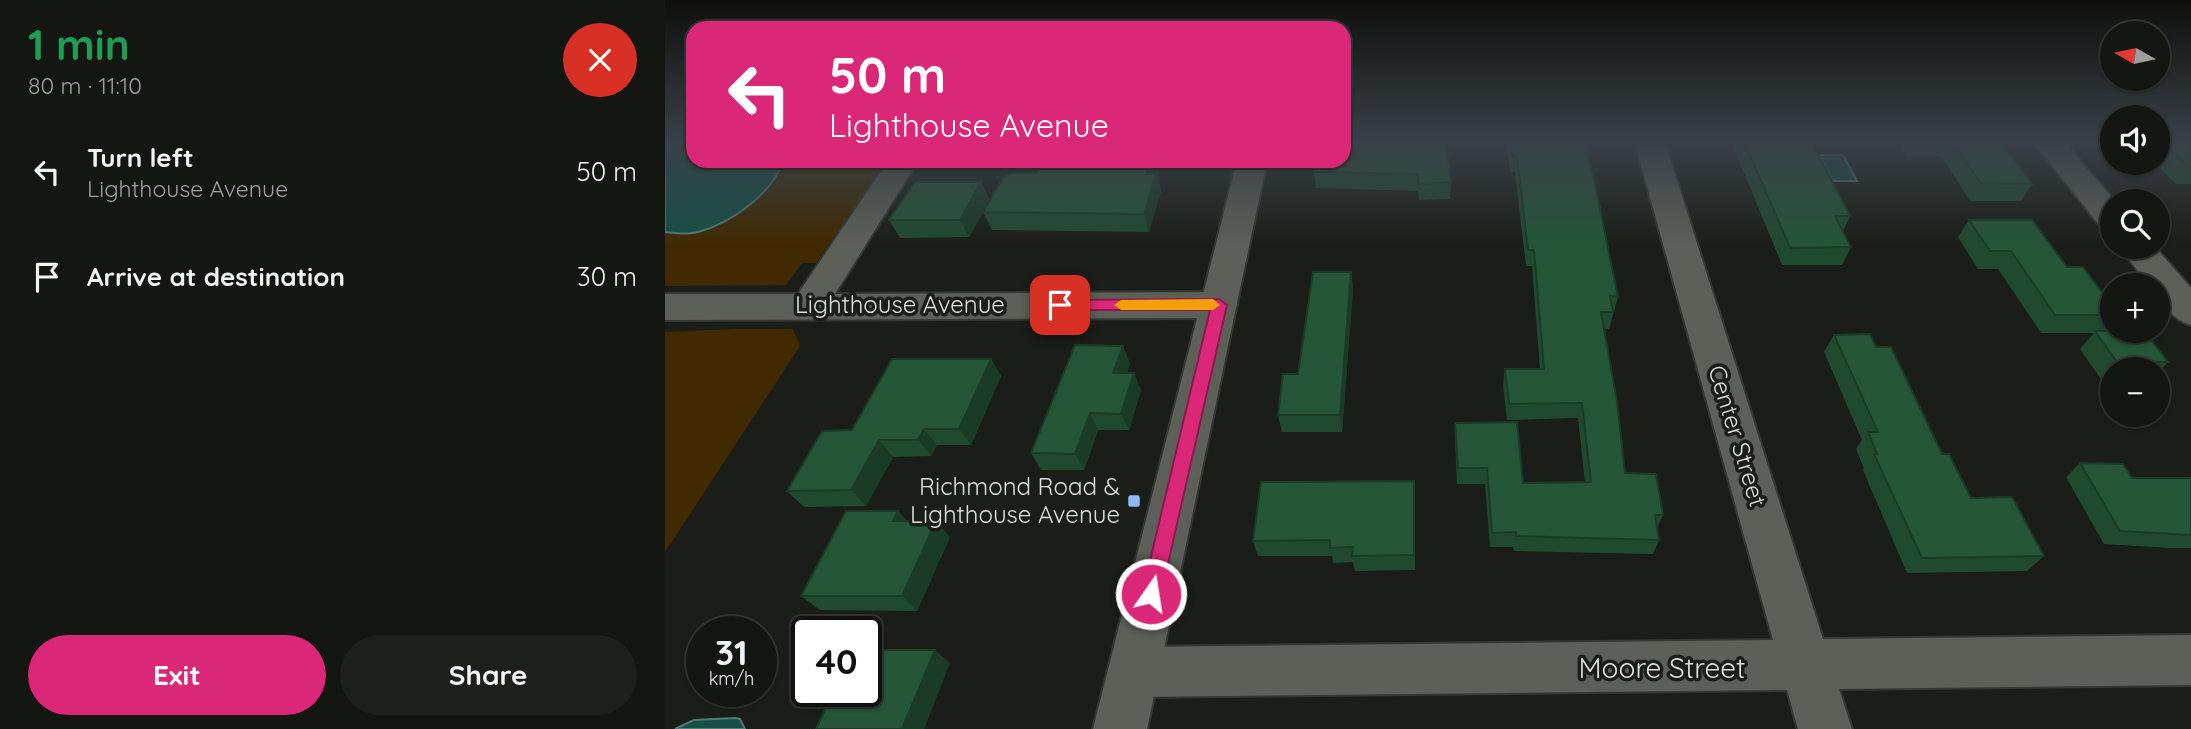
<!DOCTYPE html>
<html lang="en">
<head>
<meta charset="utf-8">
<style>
	:root { --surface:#141612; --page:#1d1f1b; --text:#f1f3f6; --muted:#9d9f9f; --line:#333532; --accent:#db2777 }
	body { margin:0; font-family:Quicksand,sans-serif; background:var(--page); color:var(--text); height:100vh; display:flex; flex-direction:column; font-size:26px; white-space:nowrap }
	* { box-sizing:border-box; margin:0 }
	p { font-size:23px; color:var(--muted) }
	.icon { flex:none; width:38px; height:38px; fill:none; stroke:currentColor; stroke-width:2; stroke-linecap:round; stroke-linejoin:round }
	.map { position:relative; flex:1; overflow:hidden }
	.details { display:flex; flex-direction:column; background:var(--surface); width:665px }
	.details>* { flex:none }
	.banner { position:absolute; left:21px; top:21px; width:665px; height:147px; border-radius:21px; box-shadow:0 2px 5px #0004,0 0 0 2px var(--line); background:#db2777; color:#fff; overflow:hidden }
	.needle { width:46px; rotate:279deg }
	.tools { position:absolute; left:1435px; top:21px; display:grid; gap:14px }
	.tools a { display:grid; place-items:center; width:70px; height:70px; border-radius:50%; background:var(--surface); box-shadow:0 2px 5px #0004,0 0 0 2px var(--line); font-size:35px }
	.speed { position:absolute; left:21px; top:616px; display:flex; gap:14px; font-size:35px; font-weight:700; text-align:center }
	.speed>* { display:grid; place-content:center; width:91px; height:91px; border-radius:50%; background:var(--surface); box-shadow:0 2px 5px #0004,0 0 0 2px var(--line); line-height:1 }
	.speed small { font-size:18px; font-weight:400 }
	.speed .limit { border:4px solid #111; border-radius:10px; background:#fff; color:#111 }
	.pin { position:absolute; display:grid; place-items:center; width:60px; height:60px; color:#fff; margin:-30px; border-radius:14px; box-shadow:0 4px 10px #0006 }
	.me { position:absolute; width:77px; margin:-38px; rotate:13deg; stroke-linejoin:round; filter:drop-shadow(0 0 5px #0008) }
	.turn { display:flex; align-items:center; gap:24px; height:147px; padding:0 28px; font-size:32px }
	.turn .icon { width:91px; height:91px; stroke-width:2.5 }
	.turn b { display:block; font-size:49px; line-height:60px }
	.round { display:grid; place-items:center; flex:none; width:74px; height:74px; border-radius:37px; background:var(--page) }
	.overview { display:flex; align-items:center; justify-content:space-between; height:119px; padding:0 28px }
	h1 { font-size:42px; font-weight:700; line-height:52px; color:#1e9e55 }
	.primary-button { display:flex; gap:14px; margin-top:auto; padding:14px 28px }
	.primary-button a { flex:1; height:80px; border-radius:42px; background:var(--accent); color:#fff; font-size:28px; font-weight:700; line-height:80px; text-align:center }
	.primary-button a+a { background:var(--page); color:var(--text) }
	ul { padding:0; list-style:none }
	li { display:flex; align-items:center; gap:21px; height:105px; padding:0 28px }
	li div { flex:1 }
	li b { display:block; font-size:26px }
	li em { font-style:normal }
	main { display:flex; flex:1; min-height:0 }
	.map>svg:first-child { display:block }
</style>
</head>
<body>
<main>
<section class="details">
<div class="overview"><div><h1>1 min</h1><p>80 m · 11:10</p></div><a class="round" style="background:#d93025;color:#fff"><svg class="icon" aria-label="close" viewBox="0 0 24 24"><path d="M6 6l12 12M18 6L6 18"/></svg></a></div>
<ul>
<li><svg class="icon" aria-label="left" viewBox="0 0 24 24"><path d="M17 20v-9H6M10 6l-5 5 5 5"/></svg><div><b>Turn left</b><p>Lighthouse Avenue</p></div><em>50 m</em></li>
<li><svg class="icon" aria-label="arrive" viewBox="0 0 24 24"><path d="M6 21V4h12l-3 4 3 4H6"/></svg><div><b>Arrive at destination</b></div><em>30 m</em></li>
</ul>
<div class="primary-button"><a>Exit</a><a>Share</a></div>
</section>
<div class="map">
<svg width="1526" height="729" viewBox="0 0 1526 729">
	<rect width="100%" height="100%" fill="#1b1e18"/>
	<g fill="#412a01">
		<polygon points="0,143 28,143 28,161 223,161 151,263 137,263 121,285 0,286"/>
		<polygon points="69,329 128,329 135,346 0,552 0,332"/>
	</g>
	<g fill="#164f46" stroke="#527a73" stroke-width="2">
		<path d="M0,143h28v18h91c-13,33 -52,62 -86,71 -10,3 -23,1 -33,0z"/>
		<polygon points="1154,155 1178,155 1192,181 1167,181"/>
		<polygon points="70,718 75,719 80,729 10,729 29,720"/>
	</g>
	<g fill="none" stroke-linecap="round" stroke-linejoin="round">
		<g stroke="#353733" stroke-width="4">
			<g id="minor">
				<polygon points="970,143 1000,143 1158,639 1526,635 1526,685 1174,689 1187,729 1133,729 1122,690 468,697 450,690 443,672 450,654 468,647 1108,640"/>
				<polygon points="1369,143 1400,143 1450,201 1447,201 1447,229 1435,226"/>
				<polygon points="223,161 253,161 170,294 554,292 567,296 572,305 567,314 554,318 0,320 0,294 133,294"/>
				<path d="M1454,247h36l36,41v37c-17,-5 -33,-21 -33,-40h-9z"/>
			</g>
		</g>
		<g stroke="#353733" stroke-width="4">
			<polygon id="tertiary" points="572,161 602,161 482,729 428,729"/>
		</g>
		<use href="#minor" fill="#5d6059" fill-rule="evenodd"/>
		<use href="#tertiary" fill="#5d6059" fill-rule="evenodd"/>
	</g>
	<g fill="#204a30">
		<polygon points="679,143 786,182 785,199 754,200 753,191 651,188 649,172"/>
		<polygon points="842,143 920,143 953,297 944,329 939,329 960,473 998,515 992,528 994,540 988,554 849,551 848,547 825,547 820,484 792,484 790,439 790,423 858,483 920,482 913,418 842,420 838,385 840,369 875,369 867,266 861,266 850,172 845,172"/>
		<polygon points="1067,143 1147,143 1185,216 1178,231 1186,247 1177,265 1117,265"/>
		<polygon points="1233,143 1337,143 1367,184 1356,201 1305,201 1276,156 1241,156"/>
		<polygon points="1493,143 1526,143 1526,184 1511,184 1490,163 1493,163"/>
		<polygon points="378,161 497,161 492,176 496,191 484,232 327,230 318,212 304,237 235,238 224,220 316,182 325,200 372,173"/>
		<polygon points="1304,220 1402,267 1447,306 1447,323 1440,331 1503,362 1493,373 1493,369 1447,369 1447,379 1436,379 1415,349 1429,333 1376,333 1333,269 1313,269 1293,237"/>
		<polygon points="686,272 688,289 677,432 617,432 613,415 633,374"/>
		<polygon points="1169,335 1211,347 1306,498 1379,556 1362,571 1242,573 1198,470 1199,468 1191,449 1197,440 1159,352"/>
		<polygon points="326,359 336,376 306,445 272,445 266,456 228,457 201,506 139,507 122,491 187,430"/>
		<polygon points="465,363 462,373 476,390 464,430 433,430 419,470 376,470 366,453"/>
		<polygon points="1415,463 1467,478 1526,478 1526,548 1505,548 1439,544 1401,477"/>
		<polygon points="749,481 750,570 690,571 688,562 668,563 667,556 593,556 588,541"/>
		<polygon points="233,511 242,521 285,537 252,611 155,610 136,596"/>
	</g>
	<g fill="#1a3c27">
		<polygon points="486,161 497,161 492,176 496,191 484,232 479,214 481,174"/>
		<polygon points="316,182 325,200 304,237 295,220"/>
		<polygon points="686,272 688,289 677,432 675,415"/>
		<polygon points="458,346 465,363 456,390 448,373"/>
		<polygon points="326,359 336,376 306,445 294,429"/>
		<polygon points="469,373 476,390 464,430 456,414"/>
		<polygon points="425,413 433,430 419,470 410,454"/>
		<polygon points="259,429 272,445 266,456 253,440"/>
		<polygon points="214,440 228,457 201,506 186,490"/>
		<polygon points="233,511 247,527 228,521"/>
		<polygon points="271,521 285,537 252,611 237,596"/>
		<polygon points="270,650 285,663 259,729 237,729"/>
	</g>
	<g fill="#255638" stroke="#1a3c27" stroke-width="2">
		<polygon points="679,143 781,143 786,182 753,184 753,174 649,172 651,161 679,161"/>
		<polygon points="845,143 920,143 932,194 953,297 945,296 948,312 936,312 952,402 960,473 991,474 998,515 990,515 994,540 851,536 851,532 827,533 822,468 793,468 790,423 852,422 858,483 926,482 917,403 844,404 840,369 879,369 869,250 863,250 852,156 847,156"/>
		<polygon points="1080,143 1147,143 1185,216 1170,216 1186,247 1125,248"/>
		<polygon points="1288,143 1337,143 1367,184 1316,183"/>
		<polygon points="1500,143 1526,143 1526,168 1525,168"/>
		<polygon points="378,161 486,161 481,174 491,174 479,214 318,212 338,178 345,173 372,173"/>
		<polygon points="250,182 316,182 295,220 224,220"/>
		<polygon points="1304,220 1367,220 1402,267 1418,267 1447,306 1447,315 1390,315 1346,251 1325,251"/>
		<polygon points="648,272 686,272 675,415 613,415 618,374 633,374"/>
		<polygon points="1430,331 1479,331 1503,362 1452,362"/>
		<polygon points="1205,334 1211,347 1226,347 1277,454 1284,454 1306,498 1347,497 1379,556 1257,558 1209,454 1212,454 1203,432 1213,432 1169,335"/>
		<polygon points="410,345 458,346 448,373 469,373 456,414 425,413 410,454 366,453"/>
		<polygon points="227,359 326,359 294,429 259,429 253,440 214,440 186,490 122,491 157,431 187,430"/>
		<polygon points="1415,463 1458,464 1467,478 1526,478 1526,535 1455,531"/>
		<polygon points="749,481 749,555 687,556 688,547 665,548 665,540 588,541 596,482"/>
		<polygon points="181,511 233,511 228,521 271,521 237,596 136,596"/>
		<polygon points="201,650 270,650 237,729 151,729 169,691 201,691"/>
	</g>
	<linearGradient id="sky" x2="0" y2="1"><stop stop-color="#0f100d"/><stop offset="0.58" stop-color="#394148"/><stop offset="1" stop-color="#394148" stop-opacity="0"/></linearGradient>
	<rect width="1526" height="245" fill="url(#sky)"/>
	<polygon fill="#db2777" stroke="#8e194d" stroke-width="2" points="554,299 562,305 496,594 493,600 486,603 480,600 477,594 545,310 395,310 388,305 395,300"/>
	<polygon fill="#f59e0b" points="548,299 555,305 548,310 456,310 449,305 456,300"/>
	<rect fill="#8db9fc" stroke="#1b1e18" stroke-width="2.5" x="462" y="494" width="14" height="14" rx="3.5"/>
	<g text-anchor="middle" stroke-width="7" stroke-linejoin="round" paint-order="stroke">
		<g font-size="24" fill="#dddfdb" stroke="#1b1e18">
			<text x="235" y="313">Lighthouse Avenue</text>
			<text transform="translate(1072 436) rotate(73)" y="8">Center Street</text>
		</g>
		<g font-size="24" fill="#dddfdb" stroke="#1b1e18" text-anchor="end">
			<text x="455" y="495">Richmond Road &amp;<tspan x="455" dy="28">Lighthouse Avenue</tspan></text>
		</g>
		<g font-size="28" fill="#dddfdb" stroke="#1b1e18">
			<text x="997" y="678">Moore Street</text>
		</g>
	</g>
</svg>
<div class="tools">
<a><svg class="needle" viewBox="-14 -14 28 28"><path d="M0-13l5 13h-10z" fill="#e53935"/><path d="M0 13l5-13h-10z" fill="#9d9f9f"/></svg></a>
<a><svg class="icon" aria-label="sound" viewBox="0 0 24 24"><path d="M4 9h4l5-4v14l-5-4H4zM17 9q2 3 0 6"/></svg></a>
<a><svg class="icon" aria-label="search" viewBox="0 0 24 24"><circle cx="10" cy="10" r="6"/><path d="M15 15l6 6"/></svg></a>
<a>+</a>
<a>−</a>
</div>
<div class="speed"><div>31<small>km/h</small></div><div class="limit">40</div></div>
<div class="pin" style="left:395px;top:305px;background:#d93025"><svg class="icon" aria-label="arrive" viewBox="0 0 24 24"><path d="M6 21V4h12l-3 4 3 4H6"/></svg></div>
<svg class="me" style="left:486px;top:594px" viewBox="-20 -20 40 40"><circle r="17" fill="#db2777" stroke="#fff" stroke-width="3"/><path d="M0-11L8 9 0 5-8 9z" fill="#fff"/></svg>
<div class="banner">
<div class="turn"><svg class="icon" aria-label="left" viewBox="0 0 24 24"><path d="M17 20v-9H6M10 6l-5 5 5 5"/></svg><div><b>50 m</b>Lighthouse Avenue</div></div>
</div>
</div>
</main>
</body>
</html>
